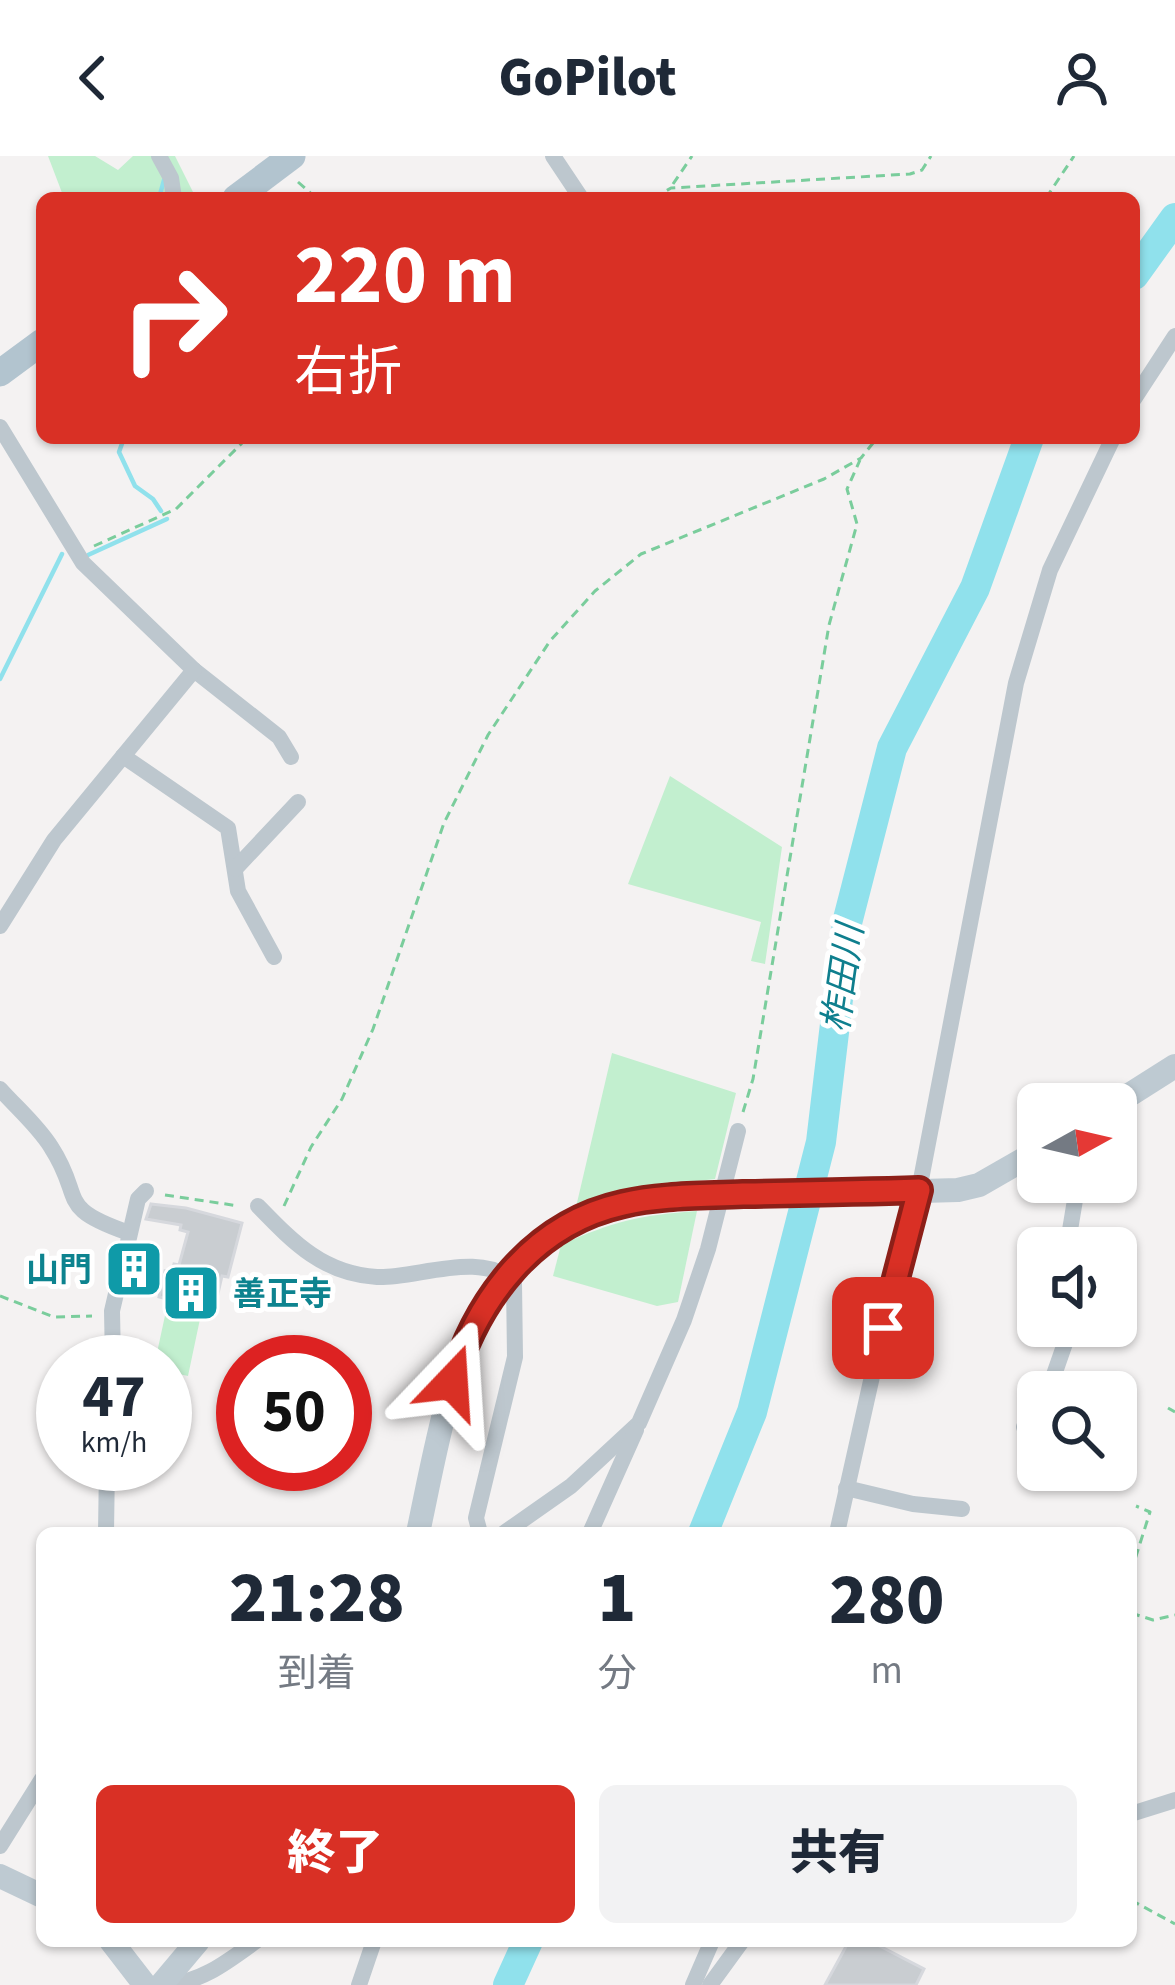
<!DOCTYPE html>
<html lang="ja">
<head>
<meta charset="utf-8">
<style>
	:root { --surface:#fff; --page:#f2f2f3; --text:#1f2937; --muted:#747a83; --accent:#d93025 }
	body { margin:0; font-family:"Source Sans 3","Noto Sans JP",sans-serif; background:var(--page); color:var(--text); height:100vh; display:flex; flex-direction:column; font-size:45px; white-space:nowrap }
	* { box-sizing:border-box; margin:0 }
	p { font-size:39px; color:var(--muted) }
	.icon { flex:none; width:66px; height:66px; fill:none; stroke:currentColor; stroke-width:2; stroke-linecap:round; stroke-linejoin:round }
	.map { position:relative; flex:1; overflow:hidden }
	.panel { position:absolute; left:36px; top:1371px; width:1101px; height:420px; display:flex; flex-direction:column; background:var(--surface); border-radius:18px; box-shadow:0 3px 9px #0004 }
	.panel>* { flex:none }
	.guide { position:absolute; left:36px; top:36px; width:1104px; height:252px; border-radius:18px; box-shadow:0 3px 9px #0004; background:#d93025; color:#fff; overflow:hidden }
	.needle { width:78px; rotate:82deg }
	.buttons { position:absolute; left:1017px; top:927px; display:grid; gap:24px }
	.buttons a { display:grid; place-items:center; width:120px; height:120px; border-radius:18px; background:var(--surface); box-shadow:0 3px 9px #0004; font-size:60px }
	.speed { position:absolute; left:36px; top:1179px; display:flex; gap:24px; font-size:60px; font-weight:700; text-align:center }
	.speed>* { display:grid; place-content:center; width:156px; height:156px; border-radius:50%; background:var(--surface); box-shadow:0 3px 9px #0004; line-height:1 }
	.speed small { font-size:30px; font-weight:400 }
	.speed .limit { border:18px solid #d22; background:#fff; color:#111 }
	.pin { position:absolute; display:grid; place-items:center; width:102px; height:102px; color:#fff; margin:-51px; border-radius:24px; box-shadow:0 6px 18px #0006 }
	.me { position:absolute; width:132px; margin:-66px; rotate:20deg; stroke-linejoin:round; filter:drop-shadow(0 0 9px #0008) }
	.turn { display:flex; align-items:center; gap:42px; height:252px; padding:0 60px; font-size:54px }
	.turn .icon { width:156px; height:156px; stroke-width:2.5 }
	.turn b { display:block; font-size:84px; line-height:102px }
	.eta { display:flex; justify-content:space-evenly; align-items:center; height:204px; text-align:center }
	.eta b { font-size:72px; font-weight:800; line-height:84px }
	.action { display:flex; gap:24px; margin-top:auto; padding:24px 60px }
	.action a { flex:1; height:138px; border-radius:18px; background:var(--accent); color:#fff; font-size:48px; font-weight:800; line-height:138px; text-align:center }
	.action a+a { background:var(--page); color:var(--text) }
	header { display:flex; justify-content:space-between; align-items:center; height:156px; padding:0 60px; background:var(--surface); font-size:54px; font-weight:800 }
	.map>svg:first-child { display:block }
</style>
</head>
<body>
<header><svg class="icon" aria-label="back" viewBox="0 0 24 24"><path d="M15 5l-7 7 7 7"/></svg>GoPilot<svg class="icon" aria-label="person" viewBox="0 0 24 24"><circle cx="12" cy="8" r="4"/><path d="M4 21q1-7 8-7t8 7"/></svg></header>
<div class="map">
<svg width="1175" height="1829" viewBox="0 0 1175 1829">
	<rect width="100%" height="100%" fill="#f4f2f2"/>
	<g fill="#c2efcf">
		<polygon points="48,0 95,0 118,14 133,0 175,0 196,42 64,42"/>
		<polygon points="670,620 782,691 765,808 751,805 761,766 628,728"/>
		<polygon points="612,897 736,937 715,1023 617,1034 576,1051"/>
		<path d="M697,1055l-19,91 -21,4 -104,-30 8,-31c52,-24 80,-30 136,-34z"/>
		<polygon points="166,1155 200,1163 188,1220 165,1215 165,1206 155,1206"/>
	</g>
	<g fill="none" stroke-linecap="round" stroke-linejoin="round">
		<g stroke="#90e1ec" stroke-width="4.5">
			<polyline points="159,42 164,24"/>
			<polyline points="124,282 119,296 135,330 153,343 161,355"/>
			<polyline points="88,399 167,363"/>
			<polyline points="0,523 62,398"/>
		</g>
		<g stroke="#90e1ec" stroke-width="30">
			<polyline points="1134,119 1175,62"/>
			<polyline points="703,1377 752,1256 821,986 847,767 892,592 975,432 1029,282"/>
			<polyline points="508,1829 528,1785"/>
		</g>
	</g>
	<g fill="#c9cdd1" stroke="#d6d8dd" stroke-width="3">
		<polygon points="151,1048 186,1052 242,1067 228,1121 222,1120 214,1155 159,1141 165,1115 172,1117 174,1108 179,1109 188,1076 180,1074 181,1069 146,1063"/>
		<polygon points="849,1785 870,1785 924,1813 916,1829 825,1829"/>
	</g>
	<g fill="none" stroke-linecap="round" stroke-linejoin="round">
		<g stroke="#7acd9c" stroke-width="3" stroke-dasharray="9 6" stroke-linecap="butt">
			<polyline points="298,26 316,42"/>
			<polyline points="673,28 692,0"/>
			<polyline points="654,42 671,32 910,18 922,14 931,0"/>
			<polyline points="1046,42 1074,0"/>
			<polyline points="94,390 176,353 247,282"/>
			<polyline points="743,956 753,923 829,469 857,368 847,333 860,304"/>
			<polyline points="165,1039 239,1050"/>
			<polyline points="284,1050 311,991 342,943 373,873 444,667 488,579 550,485 595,435 641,398 824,323 861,302 877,282"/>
			<polyline points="0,1140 54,1161 92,1160"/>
			<polyline points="1168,1252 1175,1256"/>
			<polyline points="1131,1416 1150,1356 1136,1350"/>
			<polyline points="1131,1457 1153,1464 1175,1459"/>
			<polyline points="1131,1744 1175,1768"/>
		</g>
		<g stroke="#bdc7ce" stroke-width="16">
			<polyline points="159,0 171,22 174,42"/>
			<polyline points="553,0 581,42"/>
			<polyline points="1134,243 1175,180"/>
			<polyline points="0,271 83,407 194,514 279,581 291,601"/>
			<polyline points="123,600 228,672 238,735 274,801"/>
			<polyline points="235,713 298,646"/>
			<polyline points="0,770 54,684 194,514"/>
			<path d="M0,933c17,19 38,37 51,58 34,52 3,60 78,86"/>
			<path d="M258,1050c35,36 65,68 119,71 38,2 107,-28 137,6l1,74 -39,161 4,15"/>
			<polyline points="1067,1092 1078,1026"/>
			<polyline points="113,1206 112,1155 138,1043 146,1035"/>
			<polyline points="1048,1236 1071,1170"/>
			<polyline points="1024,1271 1034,1275 1038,1265"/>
			<polyline points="846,1332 913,1348 962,1353"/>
			<polyline points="106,1377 107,1308"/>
			<polyline points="504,1377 571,1330 639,1267 684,1164 708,1093 738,975"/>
			<polyline points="590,1377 636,1274"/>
			<polyline points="837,1377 892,1131 919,1034 1016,527 1050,414 1113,282"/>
			<polyline points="1131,1658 1175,1644"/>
			<polyline points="0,1690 42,1623"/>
			<path d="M166,1829c36,-3 61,-23 90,-44"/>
			<polyline points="359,1829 374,1785"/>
			<polyline points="693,1829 712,1785"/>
			<polyline points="710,1829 742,1785"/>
		</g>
		<g stroke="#becad2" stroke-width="24">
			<polyline points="1115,948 1175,910"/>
			<path d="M418,1377c35,-165 51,-311 251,-335l289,-8 21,-5 59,-34"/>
			<polyline points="0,1720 42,1740"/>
			<polyline points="111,1785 145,1829"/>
			<polyline points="161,1829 198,1785"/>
		</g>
		<g stroke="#b2c4cf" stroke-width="27">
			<polyline points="236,42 292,0"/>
			<polyline points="0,217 42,186"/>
		</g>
	</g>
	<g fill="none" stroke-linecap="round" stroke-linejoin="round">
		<g stroke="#8d1f18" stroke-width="30">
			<path id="route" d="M452,1226c25,-83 81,-158 171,-178 38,-9 81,-8 120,-10 58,-1 117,-2 176,-4l-36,138"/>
		</g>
		<use href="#route" stroke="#d93025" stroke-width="21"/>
	</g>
	<defs>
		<g id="building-square" transform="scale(3)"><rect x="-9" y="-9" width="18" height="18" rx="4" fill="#0f9aa8" stroke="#fff"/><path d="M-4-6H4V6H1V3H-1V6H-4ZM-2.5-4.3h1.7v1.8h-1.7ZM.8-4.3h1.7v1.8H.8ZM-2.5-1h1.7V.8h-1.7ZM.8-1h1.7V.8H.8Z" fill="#fff"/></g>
	</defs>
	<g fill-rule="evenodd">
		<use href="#building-square" x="134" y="1113"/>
		<use href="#building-square" x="191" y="1137"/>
	</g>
	<g text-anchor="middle" stroke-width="10" stroke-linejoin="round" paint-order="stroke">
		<g font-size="33" font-weight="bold" fill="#0d838f" stroke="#fff" text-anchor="end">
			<text x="92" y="1125">山門</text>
			<text x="233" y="1149" text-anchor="start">善正寺</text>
		</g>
		<g font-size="36" font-style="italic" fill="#0f7f8e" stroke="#fff">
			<text transform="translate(842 822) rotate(-82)" y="13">柞田川</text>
		</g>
	</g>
</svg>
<div class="buttons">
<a><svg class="needle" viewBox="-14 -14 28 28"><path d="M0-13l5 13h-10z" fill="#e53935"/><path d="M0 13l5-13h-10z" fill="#747a83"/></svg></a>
<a><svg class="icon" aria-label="sound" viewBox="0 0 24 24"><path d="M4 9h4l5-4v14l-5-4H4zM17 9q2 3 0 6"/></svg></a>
<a><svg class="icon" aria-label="search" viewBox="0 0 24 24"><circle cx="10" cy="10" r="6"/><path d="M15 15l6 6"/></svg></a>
</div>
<div class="speed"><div>47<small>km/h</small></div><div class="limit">50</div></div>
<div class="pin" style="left:883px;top:1172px;background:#d93025"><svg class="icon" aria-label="arrive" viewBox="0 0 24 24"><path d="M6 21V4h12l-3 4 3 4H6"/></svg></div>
<svg class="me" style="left:452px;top:1226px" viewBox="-20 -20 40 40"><path d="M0-17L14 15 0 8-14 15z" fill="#d93025" stroke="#fff" stroke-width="4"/></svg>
<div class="guide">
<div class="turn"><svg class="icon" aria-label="right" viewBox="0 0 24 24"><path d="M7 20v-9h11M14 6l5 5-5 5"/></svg><div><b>220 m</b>右折</div></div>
</div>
<section class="panel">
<div class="eta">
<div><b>21:28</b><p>到着</p></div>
<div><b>1</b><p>分</p></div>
<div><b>280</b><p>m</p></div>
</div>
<div class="action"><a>終了</a><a>共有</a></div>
</section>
</div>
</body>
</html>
